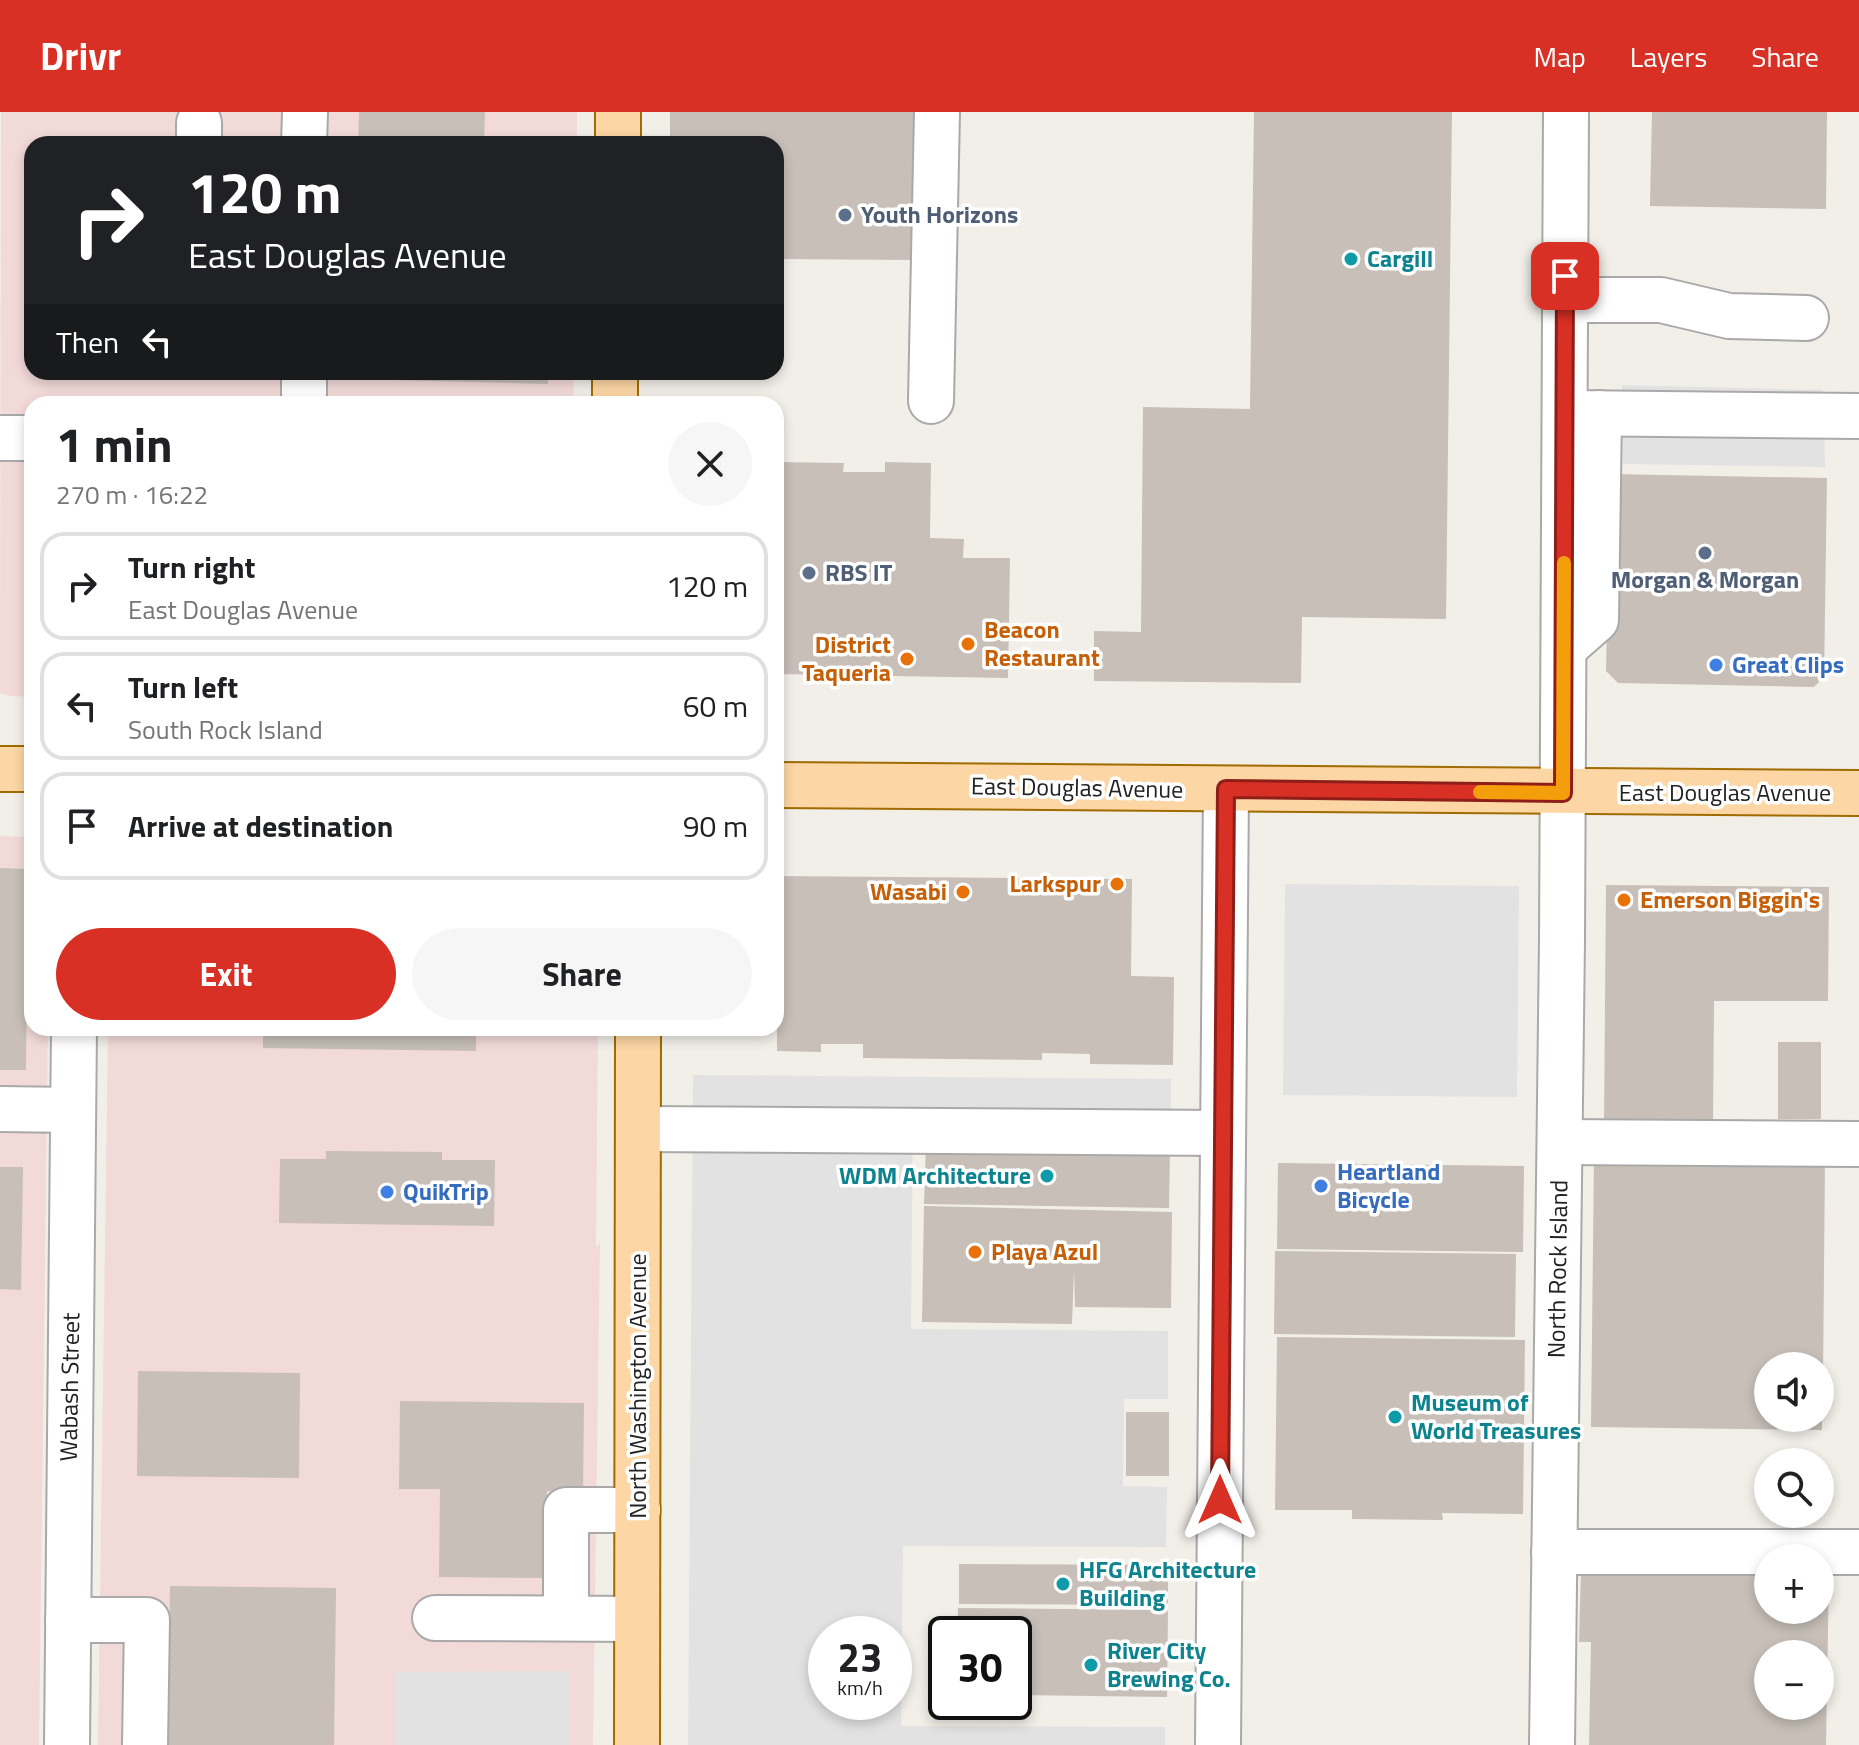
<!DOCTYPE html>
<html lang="en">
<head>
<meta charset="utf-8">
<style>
	:root { --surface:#fff; --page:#f6f6f6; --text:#202124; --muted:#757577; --line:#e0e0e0; --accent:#d93025 }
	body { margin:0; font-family:"Titillium Web",sans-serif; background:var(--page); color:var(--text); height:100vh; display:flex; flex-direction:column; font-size:30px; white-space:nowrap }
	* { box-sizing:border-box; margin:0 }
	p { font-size:26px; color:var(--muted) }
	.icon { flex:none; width:44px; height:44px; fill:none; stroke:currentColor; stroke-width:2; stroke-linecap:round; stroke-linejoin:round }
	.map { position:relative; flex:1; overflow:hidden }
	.side { position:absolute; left:24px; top:284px; width:760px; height:640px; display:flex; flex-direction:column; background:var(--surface); border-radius:24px; box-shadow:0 4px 12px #0003 }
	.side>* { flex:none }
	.hud { position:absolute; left:24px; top:24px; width:760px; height:244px; border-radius:24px; box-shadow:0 4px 12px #0003; background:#202124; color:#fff; overflow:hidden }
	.buttons { position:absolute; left:1754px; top:1240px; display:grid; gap:16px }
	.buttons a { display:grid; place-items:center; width:80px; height:80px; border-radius:50%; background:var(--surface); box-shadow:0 4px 12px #0003; font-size:40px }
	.speed { position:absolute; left:808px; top:1504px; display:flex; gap:16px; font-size:40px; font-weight:700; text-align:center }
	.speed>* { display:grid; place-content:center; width:104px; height:104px; border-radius:50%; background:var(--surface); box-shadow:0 4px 12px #0003; line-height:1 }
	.speed small { font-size:20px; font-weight:400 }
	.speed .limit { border:4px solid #111; border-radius:12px; background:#fff; color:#111 }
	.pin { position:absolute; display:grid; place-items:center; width:68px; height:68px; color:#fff; margin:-34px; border-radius:16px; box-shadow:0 4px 12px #0006 }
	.me { position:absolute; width:88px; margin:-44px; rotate:0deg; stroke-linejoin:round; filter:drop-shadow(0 0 6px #0008) }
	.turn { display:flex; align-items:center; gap:28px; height:168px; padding:0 32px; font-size:36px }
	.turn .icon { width:104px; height:104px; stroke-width:2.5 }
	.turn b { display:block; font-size:56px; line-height:68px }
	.then { display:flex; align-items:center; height:76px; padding:0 32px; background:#0003; gap:16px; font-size:30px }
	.round { display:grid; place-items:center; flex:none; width:84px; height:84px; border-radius:42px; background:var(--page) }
	.overview { display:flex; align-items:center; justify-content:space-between; height:136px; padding:0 32px }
	h1 { font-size:48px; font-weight:700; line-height:60px }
	.primary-button { display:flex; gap:16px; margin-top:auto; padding:16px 32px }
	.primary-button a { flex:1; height:92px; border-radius:48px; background:var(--accent); color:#fff; font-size:32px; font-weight:700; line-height:92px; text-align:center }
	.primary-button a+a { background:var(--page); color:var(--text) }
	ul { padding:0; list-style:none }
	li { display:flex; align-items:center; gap:24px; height:108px; margin:0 16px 12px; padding:0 16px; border:4px solid var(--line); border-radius:24px }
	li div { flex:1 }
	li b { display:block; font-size:30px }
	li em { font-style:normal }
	header { display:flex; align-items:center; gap:48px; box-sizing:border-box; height:112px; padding:0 40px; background:var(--accent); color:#fff }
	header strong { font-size:38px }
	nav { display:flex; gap:44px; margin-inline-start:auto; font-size:28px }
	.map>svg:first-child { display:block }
</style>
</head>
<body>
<header>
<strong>Drivr</strong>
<nav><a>Map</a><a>Layers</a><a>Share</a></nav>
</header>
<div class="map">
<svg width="1859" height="1633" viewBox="0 0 1859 1633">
	<rect width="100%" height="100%" fill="#f2efe9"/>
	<g fill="#f2dad9">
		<polygon points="1,0 577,0 577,32 32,32 32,260 574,260 573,292 32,292 32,585 9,584 0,581"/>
		<polygon points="0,724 32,725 32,916 48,916 39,1633 0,1633"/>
		<polygon points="108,916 598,916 596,1135 600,1131 593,1633 98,1633"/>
	</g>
	<g fill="#e2e2e2" fill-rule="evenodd">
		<polygon points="1622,273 1823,278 1825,355 1623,352"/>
		<polygon points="1285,772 1519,774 1517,985 1283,983"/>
		<path d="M693,963l478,4v36l-258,-1 -2,215 257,2v68h-44l-1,87 44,1 -1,60 -263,-1 -2,180 264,1v18h-477zM826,1522h68v68h-68z"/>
		<polygon points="570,1559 570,1633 395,1633 395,1560"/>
	</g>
	<g fill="#c7bfb8" fill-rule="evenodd">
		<polygon points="359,0 485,0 484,32 358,32"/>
		<polygon points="670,0 914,0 913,148 776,147 776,32 670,32"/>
		<polygon points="1254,0 1452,0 1446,507 1302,505 1301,571 1094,569 1094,519 1141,520 1143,295 1250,297"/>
		<polygon points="1652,0 1827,0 1826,97 1650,94"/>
		<polygon points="393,260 548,260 548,272 393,268"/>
		<polygon points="776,350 844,351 843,360 885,360 885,350 931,351 930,426 964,427 963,446 1010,446 1008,566 776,562"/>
		<polygon points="1610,362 1827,366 1824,565 1814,575 1618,571 1606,559"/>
		<polygon points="0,756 28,757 26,958 0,958"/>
		<polygon points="776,764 1132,767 1131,864 1174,865 1173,953 1090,952 1090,942 1042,941 1042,948 863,946 863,932 821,932 821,940 777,939"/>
		<polygon points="1606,773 1829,775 1828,889 1714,889 1713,1014 1604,1013"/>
		<polygon points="263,916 476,916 476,939 263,936"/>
		<rect x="1778" y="930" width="43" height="77"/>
		<polygon points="926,1032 1170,1036 1169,1096 924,1092"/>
		<polygon points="326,1039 442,1040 442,1048 495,1048 494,1114 279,1111 280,1047 326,1047"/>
		<polygon points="1594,1043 1825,1045 1823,1270 1820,1270 1820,1254 1768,1254 1768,1306 1822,1306 1822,1318 1591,1315"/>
		<polygon points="1278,1051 1524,1054 1523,1140 1277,1137"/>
		<polygon points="0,1055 23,1055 21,1178 0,1177"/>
		<polygon points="924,1094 1172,1100 1171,1196 1075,1195 1074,1157 1072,1212 922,1210"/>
		<polygon points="1275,1139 1516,1142 1515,1225 1274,1222"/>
		<polygon points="1277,1225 1525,1228 1523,1402 1442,1401 1443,1408 1352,1407 1352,1398 1275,1398"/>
		<polygon points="138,1259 300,1261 299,1366 137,1364"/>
		<polygon points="400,1289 584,1291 583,1380 547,1379 546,1466 439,1465 440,1377 399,1377"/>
		<rect x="1126" y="1300" width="43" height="64"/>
		<polygon points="959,1452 1168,1453 1168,1493 959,1492"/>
		<path d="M1581,1458l187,4v36h52v-36l9,1 -3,170h-237l2,-103h-12zM1768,1542h52v52h-52z"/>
		<polygon points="170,1474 336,1476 334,1633 168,1633"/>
		<polygon points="958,1496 1168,1498 1167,1585 1014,1583 1014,1522 957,1522"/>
	</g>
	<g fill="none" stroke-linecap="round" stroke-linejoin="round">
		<g stroke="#a9a9a9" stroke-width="48">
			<g id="minor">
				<polyline points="199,11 199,32"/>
				<polyline points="304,32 305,0"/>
				<polyline points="1565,188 1661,188 1729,204 1806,206"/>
				<polyline points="304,260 304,292"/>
				<polyline points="931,289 937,0"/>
				<polyline points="1565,301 1859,304"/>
				<polyline points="0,326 32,326"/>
				<polyline points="1564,536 1596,508 1599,301"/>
				<polyline points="0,997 73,998"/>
				<polyline points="639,1017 1223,1021"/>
				<polyline points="1560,1030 1859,1032"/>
				<polyline points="1554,1440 1859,1440"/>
				<polyline points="435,1506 637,1507"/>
				<polyline points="566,1506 566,1398 638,1398"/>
				<polyline points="68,1508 147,1508 145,1633"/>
				<polyline points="67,1633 74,916"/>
				<polyline points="1218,1633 1226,677"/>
				<polyline points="1552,1633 1562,828 1566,0"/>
			</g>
		</g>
		<g stroke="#a06b00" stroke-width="48">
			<g id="major">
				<polyline points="618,32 618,0"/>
				<polyline points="615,292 615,260"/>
				<polyline points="0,657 32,657"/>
				<polyline points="776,673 1859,681"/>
				<polyline points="637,1633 638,916"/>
			</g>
		</g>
		<use href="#minor" stroke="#fff" stroke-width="44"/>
		<use href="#major" stroke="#fcd6a4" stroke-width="44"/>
	</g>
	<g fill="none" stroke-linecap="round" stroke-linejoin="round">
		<g stroke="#8d1f18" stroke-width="20">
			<polyline id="route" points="1220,1388 1226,677 1563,681 1565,164"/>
		</g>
		<use href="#route" stroke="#d93025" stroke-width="14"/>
		<polyline stroke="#f59e0b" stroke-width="14" points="1480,680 1563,681 1564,451"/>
	</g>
	<g fill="#5c6f8a" stroke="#fff" stroke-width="3">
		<circle cx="845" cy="103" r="8"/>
		<circle cx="1705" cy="441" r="8"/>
		<circle cx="809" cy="461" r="8"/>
	</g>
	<g fill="#0f9aa8" stroke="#fff" stroke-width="3">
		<circle cx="1351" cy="147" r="8"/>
		<circle cx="1047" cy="1064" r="8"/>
		<circle cx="1395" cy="1305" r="8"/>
		<circle cx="1063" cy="1472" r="8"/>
		<circle cx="1091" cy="1553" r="8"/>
	</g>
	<g fill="#e8710a" stroke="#fff" stroke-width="3">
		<circle cx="968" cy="532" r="8"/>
		<circle cx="907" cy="547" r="8"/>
		<circle cx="1117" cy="772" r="8"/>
		<circle cx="963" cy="780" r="8"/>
		<circle cx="1624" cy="788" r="8"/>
		<circle cx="975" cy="1140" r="8"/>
	</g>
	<g fill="#3f7fe0" stroke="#fff" stroke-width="3">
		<circle cx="1716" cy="553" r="8"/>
		<circle cx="1321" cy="1074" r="8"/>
		<circle cx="387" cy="1080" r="8"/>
	</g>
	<g text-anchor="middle" stroke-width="7" stroke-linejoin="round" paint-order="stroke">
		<g font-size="24" font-weight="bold" fill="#4e5e75" stroke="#fff" text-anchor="start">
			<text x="861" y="111">Youth Horizons</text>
			<text x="825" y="469">RBS IT</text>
			<text x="1705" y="476" text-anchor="middle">Morgan &amp; Morgan</text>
		</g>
		<g font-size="24" font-weight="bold" fill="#0d838f" stroke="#fff" text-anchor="start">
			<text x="1367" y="155">Cargill</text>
			<text x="1031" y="1072" text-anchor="end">WDM Architecture</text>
			<text x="1411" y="1299">Museum of<tspan x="1411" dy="28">World Treasures</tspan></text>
			<text x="1079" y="1466">HFG Architecture<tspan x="1079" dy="28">Building</tspan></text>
			<text x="1107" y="1547">River City<tspan x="1107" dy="28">Brewing Co.</tspan></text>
		</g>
		<g font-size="24" font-weight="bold" fill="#c56008" stroke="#fff" text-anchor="start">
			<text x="984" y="526">Beacon<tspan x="984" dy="28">Restaurant</tspan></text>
			<text x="891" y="541" text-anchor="end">District<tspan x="891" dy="28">Taqueria</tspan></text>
			<text x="1101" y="780" text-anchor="end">Larkspur</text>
			<text x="947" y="788" text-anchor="end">Wasabi</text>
			<text x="1640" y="796">Emerson Biggin's</text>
			<text x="991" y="1148">Playa Azul</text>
		</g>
		<g font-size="24" font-weight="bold" fill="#366cbe" stroke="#fff" text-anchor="start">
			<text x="1732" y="561">Great Clips</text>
			<text x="1337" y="1068">Heartland<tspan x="1337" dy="28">Bicycle</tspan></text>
			<text x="403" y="1088">QuikTrip</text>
		</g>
		<g font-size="24" fill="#222" stroke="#fff">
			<text transform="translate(1077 676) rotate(1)" y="8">East Douglas Avenue</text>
			<text x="1725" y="689">East Douglas Avenue</text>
			<text transform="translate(1558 1157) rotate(-89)" y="8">North Rock Island</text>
			<text transform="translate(638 1274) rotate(-90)" y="8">North Washington Avenue</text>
			<text transform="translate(70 1275) rotate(-89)" y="8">Wabash Street</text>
		</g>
	</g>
</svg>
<div class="buttons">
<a><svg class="icon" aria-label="sound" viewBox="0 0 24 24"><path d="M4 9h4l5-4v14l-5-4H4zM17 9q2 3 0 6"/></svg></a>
<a><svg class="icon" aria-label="search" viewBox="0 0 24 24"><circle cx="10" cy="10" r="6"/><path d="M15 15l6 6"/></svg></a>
<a>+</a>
<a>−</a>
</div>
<div class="speed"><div>23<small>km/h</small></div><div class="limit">30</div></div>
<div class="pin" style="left:1565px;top:164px;background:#d93025"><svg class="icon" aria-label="arrive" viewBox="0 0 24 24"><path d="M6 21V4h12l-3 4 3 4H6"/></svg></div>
<svg class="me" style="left:1220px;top:1388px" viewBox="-20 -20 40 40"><path d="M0-17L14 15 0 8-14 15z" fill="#d93025" stroke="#fff" stroke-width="4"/></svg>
<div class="hud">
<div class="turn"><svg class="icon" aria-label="right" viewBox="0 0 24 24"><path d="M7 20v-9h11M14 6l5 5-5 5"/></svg><div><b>120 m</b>East Douglas Avenue</div></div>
<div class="then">Then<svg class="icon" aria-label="left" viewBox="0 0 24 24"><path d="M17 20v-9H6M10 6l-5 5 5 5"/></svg></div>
</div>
<section class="side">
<div class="overview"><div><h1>1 min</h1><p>270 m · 16:22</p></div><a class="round"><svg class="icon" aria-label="close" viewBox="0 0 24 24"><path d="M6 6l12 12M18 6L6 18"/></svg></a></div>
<ul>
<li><svg class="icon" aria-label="right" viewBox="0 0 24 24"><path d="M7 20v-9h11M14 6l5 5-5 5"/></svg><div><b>Turn right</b><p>East Douglas Avenue</p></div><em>120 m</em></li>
<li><svg class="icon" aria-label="left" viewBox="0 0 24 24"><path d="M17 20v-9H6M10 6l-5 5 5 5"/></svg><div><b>Turn left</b><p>South Rock Island</p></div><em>60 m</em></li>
<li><svg class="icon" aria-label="arrive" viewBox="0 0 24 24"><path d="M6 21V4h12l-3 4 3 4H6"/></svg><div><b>Arrive at destination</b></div><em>90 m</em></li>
</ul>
<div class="primary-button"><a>Exit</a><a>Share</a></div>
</section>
</div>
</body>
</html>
